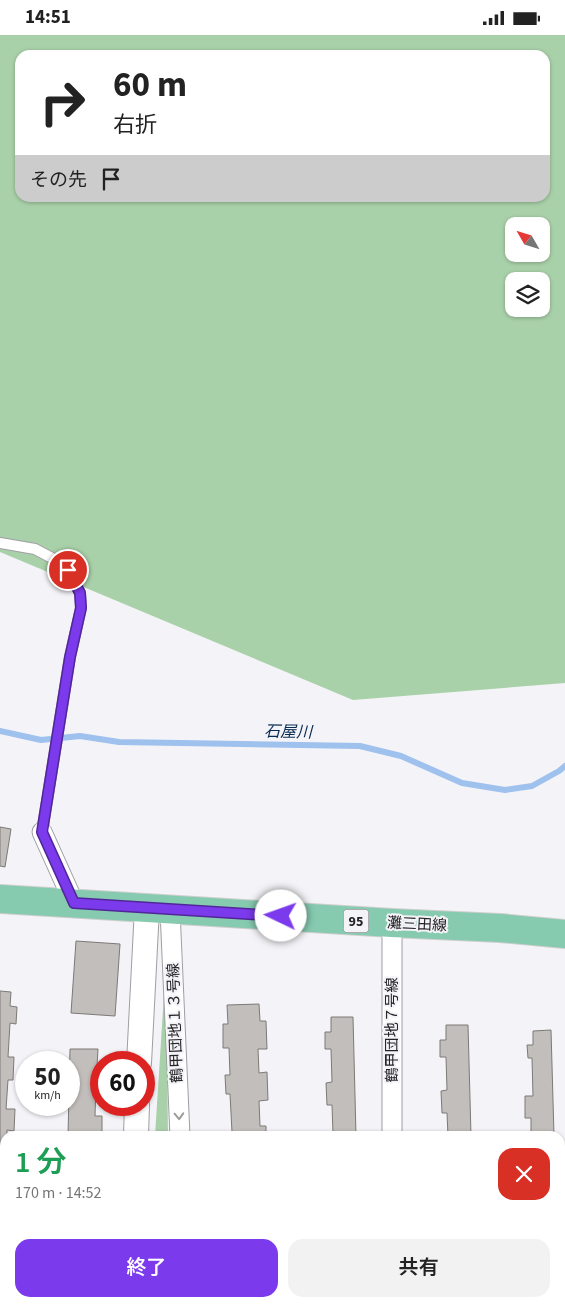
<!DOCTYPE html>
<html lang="ja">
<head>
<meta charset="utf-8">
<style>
	:root { --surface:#fff; --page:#f2f2f2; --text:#222; --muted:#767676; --accent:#7c3aed }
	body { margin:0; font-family:"Source Sans 3","Noto Sans JP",sans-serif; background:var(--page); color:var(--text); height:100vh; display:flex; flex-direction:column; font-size:19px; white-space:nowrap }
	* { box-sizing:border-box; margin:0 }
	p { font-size:16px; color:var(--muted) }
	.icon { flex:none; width:28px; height:28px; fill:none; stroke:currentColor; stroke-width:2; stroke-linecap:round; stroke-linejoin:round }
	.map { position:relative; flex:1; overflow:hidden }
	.drawer { position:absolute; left:0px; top:1096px; width:565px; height:176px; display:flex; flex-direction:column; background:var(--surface); border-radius:15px 15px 0 0; box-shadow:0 1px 4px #0004 }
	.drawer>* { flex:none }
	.banner { position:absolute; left:15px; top:15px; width:535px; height:152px; border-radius:15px; box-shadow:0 1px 4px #0004; background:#fff; color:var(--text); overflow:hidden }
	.needle { width:32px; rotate:309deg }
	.controls { position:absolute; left:505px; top:182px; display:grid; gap:10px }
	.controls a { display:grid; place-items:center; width:45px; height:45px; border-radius:10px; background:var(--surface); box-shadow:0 1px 4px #0004; font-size:25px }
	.speed { position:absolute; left:15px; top:1016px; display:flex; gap:10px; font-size:25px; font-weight:700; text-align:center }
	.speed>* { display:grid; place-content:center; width:65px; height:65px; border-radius:50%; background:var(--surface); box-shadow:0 1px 4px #0004; line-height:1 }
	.speed small { font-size:12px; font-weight:400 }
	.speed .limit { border:8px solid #d22; background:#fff; color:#111 }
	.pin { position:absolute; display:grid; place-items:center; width:42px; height:42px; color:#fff; margin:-21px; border:2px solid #fff; border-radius:50%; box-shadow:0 1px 5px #0007 }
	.me { position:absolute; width:55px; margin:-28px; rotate:273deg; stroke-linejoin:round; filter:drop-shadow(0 0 4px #0008) }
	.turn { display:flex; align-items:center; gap:18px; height:105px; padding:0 15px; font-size:22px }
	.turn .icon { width:65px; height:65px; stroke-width:2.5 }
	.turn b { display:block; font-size:35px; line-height:42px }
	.then { display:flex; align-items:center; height:48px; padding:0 15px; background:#0003; gap:10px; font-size:19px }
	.round { display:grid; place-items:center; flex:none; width:52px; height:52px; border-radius:15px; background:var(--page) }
	.headline { display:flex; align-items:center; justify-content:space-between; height:85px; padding:0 15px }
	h1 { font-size:30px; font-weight:600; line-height:38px; color:#1e9e55 }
	.button { display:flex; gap:10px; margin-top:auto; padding:10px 15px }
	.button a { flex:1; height:58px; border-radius:15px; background:var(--accent); color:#fff; font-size:20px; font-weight:600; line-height:58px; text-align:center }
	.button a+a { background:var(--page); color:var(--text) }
	.status { display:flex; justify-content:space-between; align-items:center; height:35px; padding:0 25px; background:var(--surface); direction:ltr }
	.status svg { height:14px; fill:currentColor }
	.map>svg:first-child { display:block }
</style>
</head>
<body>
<div class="status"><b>14:51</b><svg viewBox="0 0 49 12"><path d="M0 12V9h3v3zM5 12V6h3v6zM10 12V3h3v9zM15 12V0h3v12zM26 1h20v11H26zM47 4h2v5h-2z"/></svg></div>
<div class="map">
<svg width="565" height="1272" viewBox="0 0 565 1272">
	<rect width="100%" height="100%" fill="#f4f3f7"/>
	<g fill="#a9d1a9" fill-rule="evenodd">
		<path d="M0,0h565v648l-212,17 -353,-148zM20,20h525v142h-525zM514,191h27v28h-27zM514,246h27v28h-27z"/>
		<polygon points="166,927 168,1101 155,1101"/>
	</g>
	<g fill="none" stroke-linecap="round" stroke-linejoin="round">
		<polyline stroke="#9fc1ed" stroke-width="6" points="0,696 41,705 80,701 119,707 360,711 401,721 462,748 505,755 532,751 559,736 565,731"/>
	</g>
	<g fill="#c2bebb" stroke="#7d7977">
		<polygon points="0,792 11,794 5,832 0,831"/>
		<polygon points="76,906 120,909 115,981 71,978"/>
		<polygon points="0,956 11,957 10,971 17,972 16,989 10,988 8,1022 14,1022 13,1045 8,1045 6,1074 15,1074 14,1096 7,1095 7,1101 5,1101 5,1163 0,1163"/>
		<polygon points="259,969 260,986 266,986 267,1014 258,1014 259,1038 267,1037 268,1065 259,1066 260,1091 266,1091 266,1101 226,1101 226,1097 232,1097 230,1059 226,1059 225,1040 230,1040 229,1013 223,1013 223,989 228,989 227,970"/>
		<polygon points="331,982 353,982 356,1101 325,1101 325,1099 333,1099 332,1070 327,1070 326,1048 332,1047 331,1014 325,1014 325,997 331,997"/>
		<polygon points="446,990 468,990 471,1101 448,1101 447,1078 442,1078 441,1056 447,1055 446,1022 440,1022 440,1005 446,1005"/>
		<polygon points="551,995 554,1101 531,1101 531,1083 525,1083 525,1061 533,1061 532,1023 528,1023 527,1010 533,1010 533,996"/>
		<polygon points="70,1014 98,1014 97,1031 101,1031 101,1049 96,1049 95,1081 102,1081 102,1101 68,1101"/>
		<rect x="0" y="1216" width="5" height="28"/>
		<polygon points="0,1255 5,1255 5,1268 24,1268 24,1272 0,1272"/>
		<rect x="44" y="1268" width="26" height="4"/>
		<polygon points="201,1268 234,1268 235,1272 202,1272"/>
		<rect x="238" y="1268" width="33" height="4"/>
		<polygon points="300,1268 340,1268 340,1270 332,1270 332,1272 300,1272"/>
	</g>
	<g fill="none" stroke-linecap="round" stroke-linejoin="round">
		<g stroke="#9f9ea2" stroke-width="12">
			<polyline id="service" points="0,508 35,514 54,524 68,535 80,558 81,573 70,622 42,797"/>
		</g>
		<g stroke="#9f9ea2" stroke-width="21">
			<g id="minor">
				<polyline points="42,797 74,868"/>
				<polyline points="170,875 180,1101"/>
				<polyline points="392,1101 392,888"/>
				<polyline points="0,1191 5,1192"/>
				<polyline points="560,1233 565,1233"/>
				<polyline points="186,1268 186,1272"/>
				<polyline points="288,1268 288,1272"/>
				<polyline points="392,1268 392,1272"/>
			</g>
		</g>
		<g stroke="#9f9ea2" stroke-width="26">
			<g id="tertiary">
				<polyline points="139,1028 147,873"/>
				<polyline points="136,1101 137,1070"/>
				<polyline points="127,1272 127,1268"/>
			</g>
		</g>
		<g stroke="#cfcfcf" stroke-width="30">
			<polyline id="primary" points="0,864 392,888 500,893 565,899"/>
		</g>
		<use href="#service" stroke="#fff" stroke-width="10"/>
		<use href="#minor" stroke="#fff" stroke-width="19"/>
		<use href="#tertiary" stroke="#fff" stroke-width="24"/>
		<use href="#primary" stroke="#86caaf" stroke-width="28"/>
	</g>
	<defs><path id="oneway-chevron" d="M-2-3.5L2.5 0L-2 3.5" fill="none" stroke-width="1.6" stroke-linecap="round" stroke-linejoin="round" transform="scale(1.25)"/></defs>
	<use stroke="#9c9c9d" href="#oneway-chevron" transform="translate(179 1081) rotate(88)"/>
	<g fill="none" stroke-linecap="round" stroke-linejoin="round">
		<g stroke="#51269a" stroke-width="12">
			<polyline id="route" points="68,535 80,558 81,573 70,622 42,797 74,868 281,881"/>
		</g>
		<use href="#route" stroke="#7c3aed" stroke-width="9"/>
	</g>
	<g text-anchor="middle" stroke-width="4" stroke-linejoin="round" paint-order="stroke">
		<rect fill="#f4f3f7" stroke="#626164" stroke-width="1" x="343.5" y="874.5" width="25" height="23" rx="4"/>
		<g font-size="14" font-weight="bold" fill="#242325">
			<text x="356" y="891">95</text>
		</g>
		<g font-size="15" fill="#242325" stroke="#f4f3f7">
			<text transform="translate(417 889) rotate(3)" y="5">灘三田線</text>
			<text transform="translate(175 988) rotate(-92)" y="5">鶴甲団地１３号線</text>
			<text transform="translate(392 995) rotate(-90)" y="5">鶴甲団地７号線</text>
		</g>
		<g font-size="16" font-style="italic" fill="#082b53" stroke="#f4f3f7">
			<text transform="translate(288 696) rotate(1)" y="6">石屋川</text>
		</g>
	</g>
</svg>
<div class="controls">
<a><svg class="needle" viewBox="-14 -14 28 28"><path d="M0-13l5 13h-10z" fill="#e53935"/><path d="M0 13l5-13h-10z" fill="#767676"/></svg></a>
<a><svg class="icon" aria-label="layers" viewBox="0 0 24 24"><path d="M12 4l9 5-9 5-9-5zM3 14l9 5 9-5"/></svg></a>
</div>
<div class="speed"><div>50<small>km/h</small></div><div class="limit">60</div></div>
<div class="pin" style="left:68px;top:535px;background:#d93025"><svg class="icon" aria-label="arrive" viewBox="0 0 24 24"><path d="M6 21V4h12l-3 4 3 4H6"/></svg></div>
<svg class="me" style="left:281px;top:881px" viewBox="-20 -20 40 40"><circle r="19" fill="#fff"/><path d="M0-13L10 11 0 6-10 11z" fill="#7c3aed"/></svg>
<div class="banner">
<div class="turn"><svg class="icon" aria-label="right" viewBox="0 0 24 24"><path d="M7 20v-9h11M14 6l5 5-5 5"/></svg><div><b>60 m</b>右折</div></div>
<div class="then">その先<svg class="icon" aria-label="arrive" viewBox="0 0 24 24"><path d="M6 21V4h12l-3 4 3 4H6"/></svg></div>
</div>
<section class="drawer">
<div class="headline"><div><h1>1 分</h1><p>170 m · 14:52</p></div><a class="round" style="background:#d93025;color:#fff"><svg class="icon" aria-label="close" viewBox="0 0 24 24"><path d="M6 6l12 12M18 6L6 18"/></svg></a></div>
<div class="button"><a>終了</a><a>共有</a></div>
</section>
</div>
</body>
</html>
